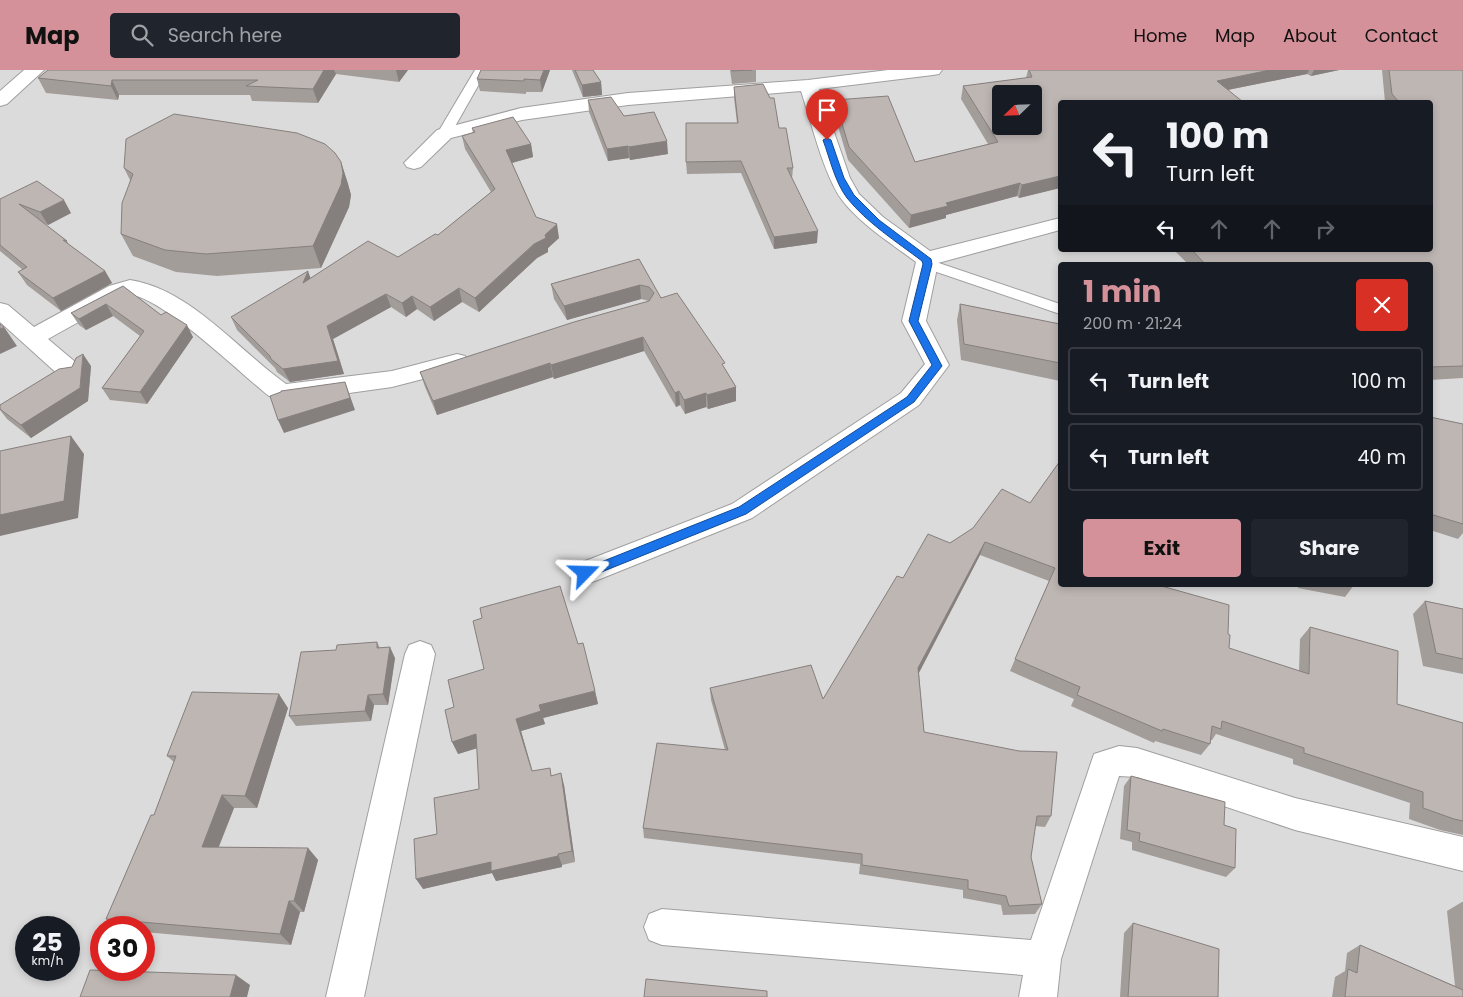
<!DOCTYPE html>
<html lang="en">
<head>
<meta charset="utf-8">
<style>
	:root { --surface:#171b24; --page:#20242c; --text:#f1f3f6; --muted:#9ea1a6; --line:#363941; --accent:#d59199 }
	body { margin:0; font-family:Poppins,sans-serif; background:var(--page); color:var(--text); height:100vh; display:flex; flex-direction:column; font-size:19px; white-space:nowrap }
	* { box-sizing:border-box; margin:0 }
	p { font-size:16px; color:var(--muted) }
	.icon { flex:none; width:28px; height:28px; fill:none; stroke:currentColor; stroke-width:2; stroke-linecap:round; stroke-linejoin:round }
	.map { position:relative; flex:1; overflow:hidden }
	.side { position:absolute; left:1058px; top:192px; width:375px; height:325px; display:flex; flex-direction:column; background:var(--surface); border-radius:5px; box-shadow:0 2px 8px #0003 }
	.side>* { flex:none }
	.top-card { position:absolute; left:1058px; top:30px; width:375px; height:152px; border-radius:5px; box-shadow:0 2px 8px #0003; background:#171b24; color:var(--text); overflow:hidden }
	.needle { width:32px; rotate:247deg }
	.fabs { position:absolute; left:992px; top:15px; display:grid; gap:10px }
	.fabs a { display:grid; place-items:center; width:50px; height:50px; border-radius:5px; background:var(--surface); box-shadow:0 2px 8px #0003; font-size:25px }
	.speed { position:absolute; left:15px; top:846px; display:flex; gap:10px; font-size:25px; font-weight:700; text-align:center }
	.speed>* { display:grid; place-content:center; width:65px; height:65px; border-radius:50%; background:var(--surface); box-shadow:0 2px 8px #0003; line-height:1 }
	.speed small { font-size:12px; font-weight:400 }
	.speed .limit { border:8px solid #d22; background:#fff; color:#111 }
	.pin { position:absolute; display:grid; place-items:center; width:42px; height:42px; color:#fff; margin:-51px -21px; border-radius:50% 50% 50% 0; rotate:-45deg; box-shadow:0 0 5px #0007 }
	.pin .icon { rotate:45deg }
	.me { position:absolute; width:55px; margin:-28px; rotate:68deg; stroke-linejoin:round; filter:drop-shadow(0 0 4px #0008) }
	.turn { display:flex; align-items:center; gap:18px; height:105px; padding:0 25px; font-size:22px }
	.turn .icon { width:65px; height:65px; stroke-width:2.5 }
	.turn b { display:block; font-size:35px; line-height:42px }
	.lanes { display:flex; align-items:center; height:48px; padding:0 25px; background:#0003; justify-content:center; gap:25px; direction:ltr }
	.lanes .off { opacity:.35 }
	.round { display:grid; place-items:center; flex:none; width:52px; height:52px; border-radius:5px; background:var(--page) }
	.headline { display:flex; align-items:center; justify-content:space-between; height:85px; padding:0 25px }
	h1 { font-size:30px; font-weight:700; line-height:38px; color:var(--accent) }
	.cta { display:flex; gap:10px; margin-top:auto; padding:10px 25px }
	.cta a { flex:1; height:58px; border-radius:5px; background:var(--accent); color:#111; font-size:20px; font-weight:700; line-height:58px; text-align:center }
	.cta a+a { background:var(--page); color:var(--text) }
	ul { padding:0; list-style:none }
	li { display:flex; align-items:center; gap:15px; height:68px; margin:0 10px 8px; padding:0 15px; border:2px solid var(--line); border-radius:5px }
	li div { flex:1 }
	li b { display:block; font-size:19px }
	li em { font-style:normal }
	header { display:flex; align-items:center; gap:30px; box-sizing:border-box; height:70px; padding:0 25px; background:var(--accent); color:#111 }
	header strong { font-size:24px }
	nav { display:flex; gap:28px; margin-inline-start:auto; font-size:18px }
	.search { width:350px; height:45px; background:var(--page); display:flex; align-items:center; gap:12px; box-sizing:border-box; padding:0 18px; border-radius:5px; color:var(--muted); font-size:19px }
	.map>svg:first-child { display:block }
</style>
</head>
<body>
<header>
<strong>Map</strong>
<div class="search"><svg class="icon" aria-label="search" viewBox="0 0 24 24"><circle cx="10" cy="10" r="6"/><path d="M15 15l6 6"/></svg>Search here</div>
<nav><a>Home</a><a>Map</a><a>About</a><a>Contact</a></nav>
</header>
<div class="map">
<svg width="1463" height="927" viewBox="0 0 1463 927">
	<rect width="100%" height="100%" fill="#eeebe6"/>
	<path fill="#dcdbdc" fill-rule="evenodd" d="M0,0h1463v927h-1463zM1001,24h33v32h-33zM1060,32h370v148h-370zM1060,195h370v320h-370zM26,858h43v42h-43zM101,858h43v42h-43z"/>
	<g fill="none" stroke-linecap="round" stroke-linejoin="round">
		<g stroke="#9f9f9f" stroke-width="2">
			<g id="service">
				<polygon points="475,0 487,0 449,67 439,67 437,64"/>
				<polygon points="927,189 1060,234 1060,244 922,197 920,194 922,191"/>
			</g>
		</g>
		<g stroke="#9f9f9f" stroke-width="2">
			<g id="minor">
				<polygon points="24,0 44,0 7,34 0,36 0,21"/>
				<path d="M888,0h54l-3,4 -6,1 -114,14 31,89 9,16 24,23 47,34 130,-33v12l-122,33 -12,58 23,44 -30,40 -167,113 -157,63 -10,3 -10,-3 -4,-8 4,-8 157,-61 169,-111 24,-29 -23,-43 14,-59c-24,-18 -57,-39 -74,-62 -18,-24 -31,-79 -41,-109l-173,14 -106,15 -71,18 -30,29 -7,2 -7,-2 -3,-4 33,-33 84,-22 107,-15 180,-13z"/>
				<path d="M130,210c60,9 108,70 156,104l106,-13 65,-17 8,2 4,6 -4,6 -73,19 -100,14 -23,-5c-24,-18 -119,-111 -144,-100l-77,43 32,27 3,6 -3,6 -9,2 -9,-2 -62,-56v-19l8,2 26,22 75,-41z"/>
				<polygon points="420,571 431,575 435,584 364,927 326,927 405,584 409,575"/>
				<polygon points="1119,676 1137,678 1295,728 1463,767 1463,801 1295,760 1137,707 1119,706 1061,889 1057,927 1019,927 1023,905 662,875 649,870 644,857 649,844 662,839 1031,870 1094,684"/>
			</g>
		</g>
		<use href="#service" fill="#fff" fill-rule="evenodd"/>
		<use href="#minor" fill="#fff" fill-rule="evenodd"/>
	</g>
	<g fill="#a39d9a">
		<polygon points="48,0 408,0 399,12 336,4 318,33 252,31 250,25 119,25 118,30 46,23 38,8"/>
		<polygon points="481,0 550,0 542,22 526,22 526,24 480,21 477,9"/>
		<polygon points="572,0 593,0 601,12 602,25 583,27"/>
		<polygon points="730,0 756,0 756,12 732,14"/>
		<polygon points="1028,0 1339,0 1311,6 1307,4 1228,20 1060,32 1060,118 1019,128 1017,126 946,145 946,148 909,158 848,90 834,43 835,30 915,92 988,74 961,29 963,16 1026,8"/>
		<polygon points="1382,0 1463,0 1463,308 1430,310 1430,195 1189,195 1174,180 1430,180 1430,32 1385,32"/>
		<polygon points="734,17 779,58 793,98 792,109 817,173 774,179 741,103 687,104 686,92 737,53 734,28"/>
		<polygon points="588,30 624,46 668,84 630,90 629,88 608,91 589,42"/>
		<polygon points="472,58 531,74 533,87 512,93 536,147 559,168 548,178 548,182 537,188 479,242 462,232 434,251 417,239 406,247 391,237 333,269 344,304 290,312 277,302 275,298 237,260 231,247 311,208 398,187 438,165 491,122 465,79 462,66 473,63"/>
		<polygon points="341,92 348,114 351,125 349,137 321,198 217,206 176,202 133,186 121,164 130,110 124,98"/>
		<polygon points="0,129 71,143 48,155 43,153 67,171 69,175 105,201 112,213 61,241 27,215 18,202 23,200 0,181"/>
		<polygon points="639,189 661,228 725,299 736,317 736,331 708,339 706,337 685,344 680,335 676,337 644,281 554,309 553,307 437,345 425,317 420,302 649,231 641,229 567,250 554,229 551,214"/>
		<polygon points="123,216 161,245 193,267 147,334 110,330 102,318 140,266 113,246 86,260 79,255 71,243"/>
		<polygon points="960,234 1060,254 1060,311 961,290 957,250"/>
		<polygon points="91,296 88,331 31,368 7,349 0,340 0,335"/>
		<polygon points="1430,347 1463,354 1463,463 1458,469 1430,460"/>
		<polygon points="1060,391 1060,515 1228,564 1229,578 1299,601 1300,569 1310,557 1397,634 1463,653 1463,765 1440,760 1409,749 1410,733 1293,694 1293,689 1216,664 1212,670 1211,670 1210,674 1201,685 1155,671 1154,673 1071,636 1074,629 1010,601 1049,511 980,485 919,603 924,662 1051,746 1045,757 1035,756 1031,787 1042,834 1035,844 1003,845 1001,835 963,828 963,820 859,804 860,794 644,768 643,758 725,680 711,630 710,618 823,629 903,508 950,473 1030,433"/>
		<polygon points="1298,515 1354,515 1345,527 1298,518"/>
		<polygon points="1425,531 1463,539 1463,604 1423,596 1413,544"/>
		<polygon points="482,548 578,574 595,621 598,634 543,648 545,654 521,661 532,701 552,705 564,715 575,792 562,795 562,797 496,811 492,803 423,819 437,764 479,719 477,678 458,684 454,637 484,599"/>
		<polygon points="377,572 380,578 395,588 388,635 374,635 371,651 296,656 289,646 336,580"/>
		<polygon points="288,638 257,738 234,738 219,777 308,778 318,790 304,842 300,842 291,875 144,862 144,858 118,858 106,849 154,745 174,692 167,686"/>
		<polygon points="1131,706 1224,755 1235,798 1226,807 1132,780 1132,772 1120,769 1124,716"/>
		<polygon points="1462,832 1463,832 1463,927 1332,927 1335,907 1345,901 1347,883 1360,875 1455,916 1447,841"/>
		<polygon points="1133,853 1218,927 1120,927 1124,863"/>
	</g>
	<g fill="#857f7d">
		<polygon points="324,0 334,0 336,4 318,33 313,19"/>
		<polygon points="396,0 408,0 399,12"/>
		<polygon points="544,0 550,0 542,22 540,10"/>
		<polygon points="1270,0 1309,0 1307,4 1212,23 1217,11"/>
		<polygon points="1314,0 1339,0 1311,6"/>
		<polygon points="112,10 119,25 118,30 111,16"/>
		<polygon points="601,12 602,25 583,27 582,15"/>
		<polygon points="667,71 668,84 630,90 629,77"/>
		<polygon points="531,74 533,87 508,94 506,80"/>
		<polygon points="628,76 629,88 608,91 607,79"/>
		<polygon points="341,92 348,114 351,125 349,137 321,198 313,176"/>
		<polygon points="1060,106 1060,118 1019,128 1022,115"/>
		<polygon points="1020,113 1017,126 946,145 946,148 909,158 911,145 946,133"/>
		<polygon points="64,130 71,143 48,155 40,142"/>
		<polygon points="557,154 559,168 548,178 548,182 537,188 479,242 475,228"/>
		<polygon points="818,161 817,173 774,179 774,167"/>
		<polygon points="105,201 112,213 61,241 53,228"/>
		<polygon points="308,201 313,215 303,213"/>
		<polygon points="640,215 641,229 567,250 564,236"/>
		<polygon points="459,218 462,232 434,251 430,237"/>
		<polygon points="386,224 391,237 333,269 344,304 290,312 283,299 327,256"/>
		<polygon points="412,226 417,239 406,247 402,233"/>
		<polygon points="106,234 113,246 86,260 79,249"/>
		<polygon points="187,255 193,267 147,334 140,322"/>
		<polygon points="4,257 17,276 0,284 0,259"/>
		<polygon points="643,267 644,281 554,309 551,295"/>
		<polygon points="83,284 91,296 88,331 31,368 21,355 80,318"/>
		<polygon points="550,293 553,307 437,345 433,331"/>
		<polygon points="345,312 355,340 284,363 278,350"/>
		<polygon points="736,317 736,331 708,339 707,325"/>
		<polygon points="679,321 680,335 676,337 675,323"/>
		<polygon points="706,323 706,337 685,344 684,330"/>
		<polygon points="71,366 84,384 78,448 0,466 0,445"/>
		<polygon points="985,472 980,485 915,610 918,598"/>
		<polygon points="390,577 395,588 388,635 383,624"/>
		<polygon points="595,621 598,634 543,648 539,635"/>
		<polygon points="279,624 288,638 257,738 245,726"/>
		<polygon points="368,625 374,635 371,651 365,641"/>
		<polygon points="541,641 545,654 521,661 536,713 516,649"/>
		<polygon points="476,664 481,677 458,684 452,672"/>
		<polygon points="561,703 564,715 575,792 572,781"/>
		<polygon points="222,725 234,738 214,788 202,777"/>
		<polygon points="308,778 318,790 304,842 294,831"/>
		<polygon points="558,784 562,795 562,797 496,811 492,803 423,819 416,809 491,792"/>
		<polygon points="289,831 300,842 291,875 280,864"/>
		<polygon points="236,905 250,915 247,927 230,927"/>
	</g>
	<g fill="#beb6b3" stroke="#857f7d" fill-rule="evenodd">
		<polygon points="48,0 324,0 313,19 246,16 258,10 112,10 111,16 38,8"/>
		<polygon points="481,0 544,0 540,10 524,9 524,11 477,9"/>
		<polygon points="575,0 593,0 601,12 582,15"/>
		<polygon points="732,0 752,0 732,1"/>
		<path d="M1029,0h241l-53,11 26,21h-183v74l-38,9 -2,-2 -74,20 2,3 -37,9 -62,-68 -14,-47 53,-4 27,66 83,-20 -35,-56 69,-9zM1001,24h33v32h-33z"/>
		<polygon points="1389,0 1463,0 1463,296 1430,297 1430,195 1206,195 1192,180 1430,180 1430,32 1399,32 1392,24"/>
		<polygon points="763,14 770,28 774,28 779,58 786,58 793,98 787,98 818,161 774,167 741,91 686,92 686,53 738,53 734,17"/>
		<polygon points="611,27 624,46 654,42 667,71 629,77 628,76 607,79 588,30"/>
		<polygon points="174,44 297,63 325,74 335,83 341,92 343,103 341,115 313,176 206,184 165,180 121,164 122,133 133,104 124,98 126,69"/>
		<polygon points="513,47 531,74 506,80 536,147 557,154 545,165 546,168 534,174 475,228 459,218 430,237 412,226 402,233 386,224 327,256 338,291 283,299 271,289 270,286 231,247 308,201 303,213 368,171 398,187 435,164 438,165 495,119 462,66 475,62 472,58"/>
		<polygon points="37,111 64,130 40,142 19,134 67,171 63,170 105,201 53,228 18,202 27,197 0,175 0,129"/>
		<polygon points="639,189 661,228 677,223 725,293 722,294 736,317 707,325 706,323 684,330 679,321 675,323 643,267 551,295 550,293 433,331 420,302 574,252 649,231 654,223 649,217 640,215 564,236 551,214"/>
		<polygon points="123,216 161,245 166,242 187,255 140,322 102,318 144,261 106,234 79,249 71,243"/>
		<polygon points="960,234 1060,254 1060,293 964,274"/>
		<polygon points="0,254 4,257 0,259"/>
		<polygon points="83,284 80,318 21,355 0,339 0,335 59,299 72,297 76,288"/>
		<polygon points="345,312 350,328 278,350 270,326 281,322 281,321"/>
		<polygon points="1430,347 1463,354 1463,454 1430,444"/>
		<polygon points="71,366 64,431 0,445 0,381"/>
		<polygon points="1060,391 1060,515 1158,515 1229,535 1228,564 1230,565 1229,578 1309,604 1310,557 1398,581 1397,634 1463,653 1463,751 1454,749 1423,738 1423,722 1304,683 1304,678 1222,651 1221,659 1212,656 1210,674 1163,659 1162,661 1077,625 1080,617 1015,589 1055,498 985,472 918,598 924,662 1019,681 1057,682 1051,746 1037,746 1031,787 1042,834 1009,836 1006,826 968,819 968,810 862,795 862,784 643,758 657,673 728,680 710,618 811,595 823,629 897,506 903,508 928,464 950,473 973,458 1002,419 1030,433"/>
		<polygon points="560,516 578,574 583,573 595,621 539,635 541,641 516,649 532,701 550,698 551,706 561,703 572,781 558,784 558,786 491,801 491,792 416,809 414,769 437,764 434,728 479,719 476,664 452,672 445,640 454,637 448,610 484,599 473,551 482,548 480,538"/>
		<polygon points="1425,531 1463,539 1463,589 1436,583"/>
		<polygon points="377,572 377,578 390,577 383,624 368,625 365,641 289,646 301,582 336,580 337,575"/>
		<polygon points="192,622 279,624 245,726 222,725 202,777 308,778 294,831 289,831 280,864 106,849 151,745 154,745 176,686 167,686"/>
		<polygon points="1131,706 1225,732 1224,755 1236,759 1235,798 1139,771 1140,763 1127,760"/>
		<polygon points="1133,853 1219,879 1218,927 1128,927"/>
		<polygon points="1360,875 1463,920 1463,927 1345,927 1348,899 1357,903"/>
		<polygon points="90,900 236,905 230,927 80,927"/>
		<polygon points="646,909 767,921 767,927 644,927"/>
	</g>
	<path fill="#1a73e8" stroke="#114b97" d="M827,68l4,2 13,38 10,17 25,25 52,39 1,5 -14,57 24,45 -28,36 -168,112 -157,63h-8l-2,-4 2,-3 158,-63 168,-110 25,-32 -23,-44 14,-57 -1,-3c-25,-19 -55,-38 -75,-63 -12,-16 -17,-39 -24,-58z"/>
</svg>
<div class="fabs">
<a><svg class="needle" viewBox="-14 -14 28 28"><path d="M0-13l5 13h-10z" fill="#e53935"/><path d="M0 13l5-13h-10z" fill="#9ea1a6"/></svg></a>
</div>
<div class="speed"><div>25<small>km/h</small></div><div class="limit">30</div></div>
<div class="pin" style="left:827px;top:70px;background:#d93025"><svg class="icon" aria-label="arrive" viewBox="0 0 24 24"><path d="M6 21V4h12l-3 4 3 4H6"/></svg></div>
<svg class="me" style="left:585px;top:503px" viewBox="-20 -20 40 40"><path d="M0-17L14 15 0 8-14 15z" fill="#1a73e8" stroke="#fff" stroke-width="4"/></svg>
<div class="top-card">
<div class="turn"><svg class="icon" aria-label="left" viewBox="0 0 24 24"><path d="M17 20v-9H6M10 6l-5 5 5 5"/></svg><div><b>100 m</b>Turn left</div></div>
<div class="lanes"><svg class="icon" aria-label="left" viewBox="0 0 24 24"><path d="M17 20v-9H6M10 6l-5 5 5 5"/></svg><svg class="icon off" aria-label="ahead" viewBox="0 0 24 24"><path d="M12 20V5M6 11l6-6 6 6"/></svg><svg class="icon off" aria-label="ahead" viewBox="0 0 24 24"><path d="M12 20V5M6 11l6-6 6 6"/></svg><svg class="icon off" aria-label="right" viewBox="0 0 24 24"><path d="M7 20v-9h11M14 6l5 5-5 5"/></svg></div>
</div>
<section class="side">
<div class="headline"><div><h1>1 min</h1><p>200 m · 21:24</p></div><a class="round" style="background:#d93025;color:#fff"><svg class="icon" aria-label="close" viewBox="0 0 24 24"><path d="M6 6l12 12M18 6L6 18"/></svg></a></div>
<ul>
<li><svg class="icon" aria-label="left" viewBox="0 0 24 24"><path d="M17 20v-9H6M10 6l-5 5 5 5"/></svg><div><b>Turn left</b></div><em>100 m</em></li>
<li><svg class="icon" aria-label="left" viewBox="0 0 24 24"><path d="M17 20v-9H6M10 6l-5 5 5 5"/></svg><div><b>Turn left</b></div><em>40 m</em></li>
</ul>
<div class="cta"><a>Exit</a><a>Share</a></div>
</section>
</div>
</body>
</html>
